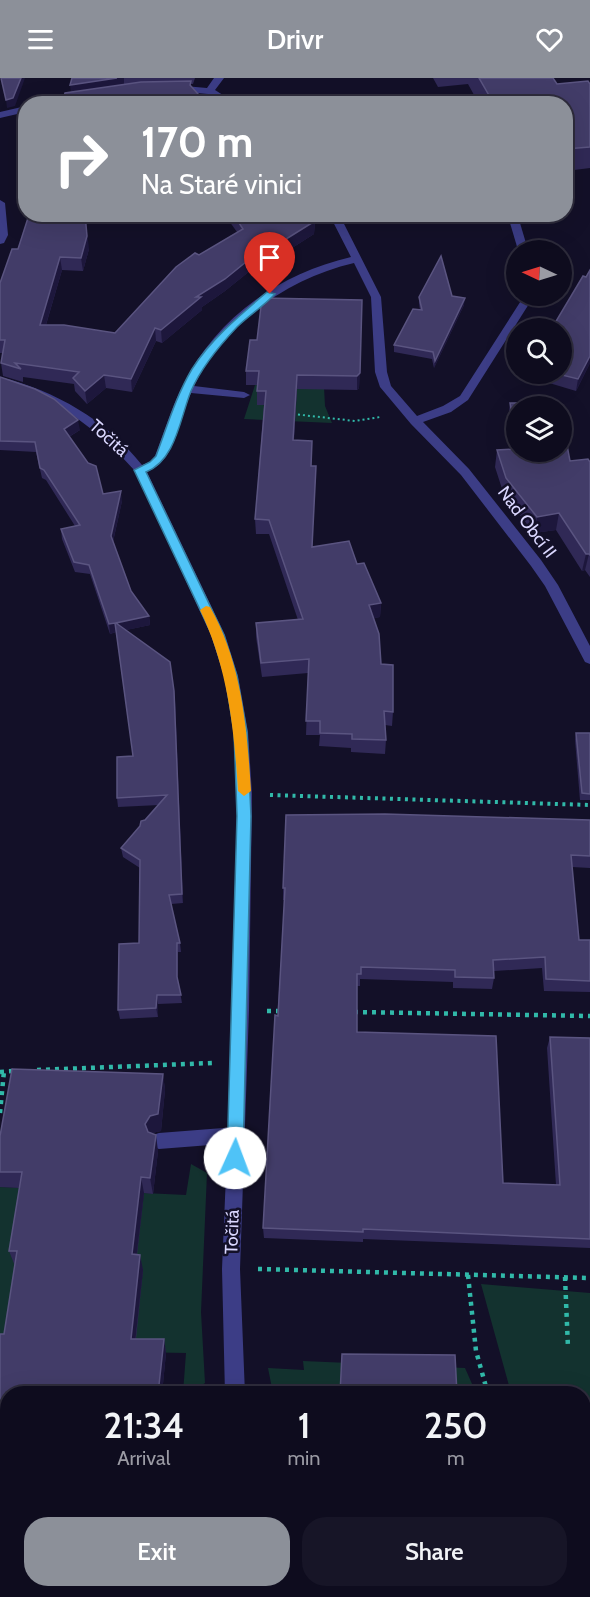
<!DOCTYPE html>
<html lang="en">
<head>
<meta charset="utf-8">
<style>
	:root { --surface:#0e0c1e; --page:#171527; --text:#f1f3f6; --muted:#9b9ba4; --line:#2e2c3c; --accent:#8c9099 }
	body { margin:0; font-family:Cabin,sans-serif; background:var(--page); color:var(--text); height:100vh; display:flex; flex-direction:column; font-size:22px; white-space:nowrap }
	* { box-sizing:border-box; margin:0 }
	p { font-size:20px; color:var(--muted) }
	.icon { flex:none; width:33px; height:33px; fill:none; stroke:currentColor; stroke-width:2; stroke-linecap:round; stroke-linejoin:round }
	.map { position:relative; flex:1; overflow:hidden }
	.details { position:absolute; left:0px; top:1308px; width:591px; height:212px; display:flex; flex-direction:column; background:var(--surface); border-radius:24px 24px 0 0; box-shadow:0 6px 24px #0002,0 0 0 2px var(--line) }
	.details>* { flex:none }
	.banner { position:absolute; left:18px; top:18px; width:555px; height:126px; border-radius:24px; box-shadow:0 6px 24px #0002,0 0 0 2px var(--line); background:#8c9099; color:#fff; overflow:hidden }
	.needle { width:39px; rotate:274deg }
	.fabs { position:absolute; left:506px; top:162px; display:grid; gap:12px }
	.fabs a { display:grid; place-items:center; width:66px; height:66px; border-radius:50%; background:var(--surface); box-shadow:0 6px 24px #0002,0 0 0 2px var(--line); font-size:30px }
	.pin { position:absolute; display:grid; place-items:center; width:51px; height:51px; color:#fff; margin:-62px -26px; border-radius:50% 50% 50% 0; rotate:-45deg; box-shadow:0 0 6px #0007 }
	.pin .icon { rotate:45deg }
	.me { position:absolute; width:66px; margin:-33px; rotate:2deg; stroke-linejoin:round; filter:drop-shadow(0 0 4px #0008) }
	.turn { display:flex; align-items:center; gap:21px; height:126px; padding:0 24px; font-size:27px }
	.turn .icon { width:78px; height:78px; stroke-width:2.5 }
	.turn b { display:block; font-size:42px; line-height:51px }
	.eta { display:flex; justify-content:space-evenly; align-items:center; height:102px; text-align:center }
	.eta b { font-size:36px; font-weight:600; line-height:42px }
	.cta { display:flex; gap:12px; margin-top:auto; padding:12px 24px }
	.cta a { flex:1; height:69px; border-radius:24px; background:var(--accent); color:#fff; font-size:24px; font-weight:600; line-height:69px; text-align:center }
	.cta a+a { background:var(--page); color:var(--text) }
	header { display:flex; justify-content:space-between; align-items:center; height:78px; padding:0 24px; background:var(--accent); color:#fff; font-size:27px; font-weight:600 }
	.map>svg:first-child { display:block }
</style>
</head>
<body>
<header><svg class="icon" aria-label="menu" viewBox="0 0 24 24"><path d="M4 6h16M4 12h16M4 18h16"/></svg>Drivr<svg class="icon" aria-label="heart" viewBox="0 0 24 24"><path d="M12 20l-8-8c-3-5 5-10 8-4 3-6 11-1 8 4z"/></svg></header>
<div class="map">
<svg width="590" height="1519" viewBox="0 0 590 1519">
	<rect width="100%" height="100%" fill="#131028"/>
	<g fill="#13322f">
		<polygon points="255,307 324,309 325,328 332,345 244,341"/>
		<polygon points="191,1086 207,1095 201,1234 205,1305 189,1315 183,1315 186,1275 134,1274 143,1192 135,1191 144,1115 186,1117"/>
		<polygon points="0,1109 27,1110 22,1188 0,1279"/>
		<polygon points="481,1206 590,1215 590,1519 565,1519 564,1512 584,1512 584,1316 511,1315"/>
		<polygon points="303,1283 465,1290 476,1315 452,1315 341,1291 340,1315 273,1315 268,1290 304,1292"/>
		<polygon points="141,1512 242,1512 243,1519 141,1519"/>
		<polygon points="315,1512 363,1512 363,1519 317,1519"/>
		<polygon points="487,1512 543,1512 544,1519 487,1519"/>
	</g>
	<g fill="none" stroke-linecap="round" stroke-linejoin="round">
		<polyline stroke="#31b9a9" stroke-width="2" stroke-dasharray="2 3" stroke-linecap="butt" points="293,336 355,343 380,339"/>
		<polyline stroke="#31b9a9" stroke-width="4" stroke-dasharray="3 4.5" stroke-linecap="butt" points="270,717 590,727"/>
		<g stroke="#31b9a9" stroke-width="4.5" stroke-dasharray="4 5" stroke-linecap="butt">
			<polyline points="267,933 283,933"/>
			<polyline points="354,934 590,938"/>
			<polyline points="37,992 212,985"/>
			<polyline points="0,994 14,993"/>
			<polyline points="0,1035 4,993"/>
			<polyline points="258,1191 590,1200"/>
			<polyline points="468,1197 476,1273 488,1316"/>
			<polyline points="565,1199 568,1270"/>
			<polyline points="547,1512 549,1519"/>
		</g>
		<polygon fill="#3c3d86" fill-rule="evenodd" points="236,1049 242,1051 245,1057 242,1063 236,1065 159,1071 153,1069 150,1063 153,1057 159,1055"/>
		<g fill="#3c3d86" fill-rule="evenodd">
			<polygon points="214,0 224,0 215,12 237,26 225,26 208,16 173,13 168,10 173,7 207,10"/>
			<polygon points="81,16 84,17 84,21 64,26 45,26"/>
			<polygon points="26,28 26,34 0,40 0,34"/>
			<polygon points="0,122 5,125 8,157 4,165 0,166"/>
			<path d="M329,136h10l42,83 6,75 4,14 26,30 26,-10 17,-10 64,-100h10l-66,104 -17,12 -28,10 46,47 72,91 17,25 32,61v18l-5,-2 -40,-76 -14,-20 -70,-91 -50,-51 -31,-37 -5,-15 -4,-75 -17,-34c-68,16 -129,60 -160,123l50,6 6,3 -6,3 -53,-5c-12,26 -15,68 -44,79l78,163 13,41 10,56 4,62 -3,216 -9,259 5,125h-20l-3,-125 11,-259 5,-216 -4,-62 -10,-56 -13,-41 -76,-164 -28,-30 -33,-25 -37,-19 -37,-13v-7c56,14 106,43 142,88l8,-3 5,-6c9,-23 16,-47 27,-69 33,-68 96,-113 169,-130z"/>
			<polygon points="515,142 520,145 528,172 518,172 510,145"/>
			<polygon points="256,1512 276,1512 277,1519 257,1519"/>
		</g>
	</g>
	<g fill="#302956">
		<polygon points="72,0 195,0 193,6 191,6 191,8 71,14"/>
		<polygon points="433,0 553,0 557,6 590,6 590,90 566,93 566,26 479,26 468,6 438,9"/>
		<polygon points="27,136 89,171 83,193 62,192 46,247 115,255 199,177 237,154 224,136 312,136 312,140 315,143 314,156 267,186 267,179 225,213 202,229 202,232 162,265 156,263 132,314 106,310 87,326 75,313 74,306 23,299 23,304 3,298 1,285 3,275 0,275 0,205 18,171 28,141"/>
		<polygon points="452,218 464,227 434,290 432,281 394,274 394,267 420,232 419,226 419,219"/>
		<polygon points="362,222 359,310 357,312 297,311 294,362 311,388 316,388 312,469 357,486 381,525 380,539 374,540 381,586 393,634 392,648 385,647 386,662 385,676 351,674 351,670 319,668 320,657 306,657 308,595 262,599 256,559 256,545 298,542 269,456 256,456 255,441 264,327 257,327 257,307 246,307 246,293 257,262"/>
		<polygon points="590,285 576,313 529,299 530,296 561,296"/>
		<polygon points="0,299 80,352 69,359 103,416 122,423 113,464 131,513 149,538 150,547 126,552 175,622 183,825 171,826 180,865 181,874 178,874 178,903 182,925 158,926 158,939 120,941 118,932 139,865 140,790 123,779 121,770 159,727 118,729 117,720 133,678 116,554 110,556 90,496 75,494 62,461 61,451 75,448 46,402 42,400 36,374 0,372"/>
		<polygon points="510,325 516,328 516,374 570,383 590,384 590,499 585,492 582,493 556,452 534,455 504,417 495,389 497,372 513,371 508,342"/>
		<polygon points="576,655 590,655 590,722 580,722 575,662"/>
		<polygon points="590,742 590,790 572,789 579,862 590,862 590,914 544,913 542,890 494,893 494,900 492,911 453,910 453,904 360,901 360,908 357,908 357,954 503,1105 556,1107 547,970 550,959 590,960 590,1170 363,1161 363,1164 264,1160 263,1150 285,822 283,822 283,810"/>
		<polygon points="163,996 165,1012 161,1053 152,1055 158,1073 153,1116 144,1115 137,1177 143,1192 136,1261 164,1261 166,1275 162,1316 8,1316 8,1512 141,1512 141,1519 0,1519 0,1422 5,1389 0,1389 0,1256 4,1256 15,1188 9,1173 19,1110 0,1109 0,1058"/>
	</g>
	<g fill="#1d173c">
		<polygon points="21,0 25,0 15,28 7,30 6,22"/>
		<polygon points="117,0 124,0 124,7 71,15 70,7"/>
		<polygon points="85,136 89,171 83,193 81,180"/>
		<polygon points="315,143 314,156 267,186 267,179 225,213 202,229 202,232 162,265 161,252 196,219 268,166"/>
		<polygon points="60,179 62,192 42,260 40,247"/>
		<polygon points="465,220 464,227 434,290 435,283"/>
		<polygon points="155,250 156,263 132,314 131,301"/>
		<polygon points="590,278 590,285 576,313 578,301"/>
		<polygon points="360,295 359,310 357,312 357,298"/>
		<polygon points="104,297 106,310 87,326 85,313"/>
		<polygon points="297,297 297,311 293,376 293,362"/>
		<polygon points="78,342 80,352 65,361 64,351"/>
		<polygon points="121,413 122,423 112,468 111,458"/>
		<polygon points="559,435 556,452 534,455 537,439"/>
		<polygon points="586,476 589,476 585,492 582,493"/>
		<polygon points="381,525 380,539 369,541 369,527"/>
		<polygon points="149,538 150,547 117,554 116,545"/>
		<polygon points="115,545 116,554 110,556 109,546"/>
		<polygon points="174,613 175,622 183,825 182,816"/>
		<polygon points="177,865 178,874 178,908 177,899"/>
		<polygon points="157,917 158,926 158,939 156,930"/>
		<polygon points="163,996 165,1012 161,1053 152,1055 148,1062 145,1046 150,1038"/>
		<polygon points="156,1057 158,1073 153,1116 150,1100"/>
		<polygon points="141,1099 144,1115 135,1191 132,1176"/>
		<polygon points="140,1177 143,1192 134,1274 131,1261"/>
		<polygon points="164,1261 166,1275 162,1316 158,1316"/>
		<polygon points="137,1512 141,1512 141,1519 136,1519"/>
	</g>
	<g fill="#423c68" stroke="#5a5480" stroke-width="1.5">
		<polygon points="1,0 21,0 13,20 6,22"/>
		<polygon points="72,0 117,0 70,7"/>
		<polygon points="479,0 553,0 557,6 588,3 590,6 590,69 566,71 566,26 494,26"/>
		<polygon points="191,3 190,7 207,26 62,26 65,15 141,4"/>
		<polygon points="28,136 85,136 87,158 81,180 60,179 40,247 64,247 115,255 176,189 195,175 199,177 243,151 233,136 309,136 315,143 267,173 268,166 225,201 196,219 201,219 161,252 155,250 131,301 104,297 85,313 73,300 79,294 15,285 21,291 1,285 5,262 0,262 0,205 12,171 18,171 28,140"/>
		<polygon points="441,178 452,218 465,220 435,283 433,274 394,267 413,231 422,232 419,219"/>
		<polygon points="590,192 590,278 578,301 558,296 561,296 561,250 552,250 583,198 586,199"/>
		<polygon points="262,220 362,222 360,295 357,298 297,297 293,362 312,363 311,388 316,388 312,469 349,463 357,486 364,485 381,525 369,527 379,556 381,586 393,587 393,634 384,633 386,662 352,661 352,656 320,655 320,643 306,643 309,581 261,585 256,545 303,541 269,442 255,441 266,313 257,313 259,293 246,293 250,262 257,262"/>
		<polygon points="0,299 35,311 54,321 78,342 64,351 88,385 96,388 103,416 121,413 111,458 131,513 149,538 116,545 170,584 174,613 182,816 169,817 180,865 177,865 177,899 181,917 157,917 156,930 118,932 119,866 139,865 140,782 121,770 140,748 141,743 145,742 167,717 117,720 117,679 133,678 115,545 109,546 89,487 74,484 61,451 80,447 44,392 40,390 35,364 0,363"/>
		<polygon points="510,325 559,325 560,328 516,328 516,358"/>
		<polygon points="561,336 570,383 588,381 590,384 590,477 589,476 586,476 559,435 537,439 506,400 497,372 516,371 516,374 561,374"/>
		<polygon points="576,655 590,655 590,716 582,715"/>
		<polygon points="385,736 590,742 590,778 571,777 579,862 590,862 590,903 546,901 545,879 493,882 494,900 455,899 455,892 361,889 361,896 357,896 357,954 496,958 503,1105 560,1107 550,959 590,960 590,1161 363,1151 363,1154 263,1150 275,937 278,938 285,810 283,810 286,737"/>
		<polygon points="12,991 163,996 158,1036 150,1038 145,1046 148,1054 156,1057 150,1100 141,1099 132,1176 140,1177 131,1261 164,1261 158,1316 8,1316 8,1512 137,1512 136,1519 0,1519 0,1422 7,1378 0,1378 0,1256 4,1256 17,1173 9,1173 22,1094 0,1094 0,1058"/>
		<polygon points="342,1276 455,1277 457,1316 340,1316"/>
		<polygon points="365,1512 493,1512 493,1519 365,1518"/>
	</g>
	<path fill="#4fc3f7" stroke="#337fa1" stroke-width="1.5" d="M267,214l8,2c-11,12 -26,21 -38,33 -17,18 -36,41 -46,64 -11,27 -15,69 -45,81l78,163 13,41 10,56 4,84 -8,342 -3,5 -5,2 -6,-2 -2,-5 10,-342 -3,-84 -9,-56 -13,-41 -78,-165 16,-8 6,-6c11,-29 20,-60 36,-87 19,-30 48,-54 75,-77z"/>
	<path fill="#f59e0b" d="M206,528l4,1c32,56 37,121 41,184l-7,5 -6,-5c-4,-63 -10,-123 -38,-181z"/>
	<g text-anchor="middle" stroke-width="5" stroke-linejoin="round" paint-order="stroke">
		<g font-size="18" fill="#dad7ff" stroke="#131028">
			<text transform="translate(109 360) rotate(42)" y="6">Točitá</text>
			<text transform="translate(527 444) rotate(53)" y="6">Nad Obcí II</text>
			<text transform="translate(232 1154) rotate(-88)" y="6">Točitá</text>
		</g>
	</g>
</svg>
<div class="fabs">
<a><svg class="needle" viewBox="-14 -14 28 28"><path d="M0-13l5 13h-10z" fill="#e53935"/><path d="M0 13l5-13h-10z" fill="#9b9ba4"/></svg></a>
<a><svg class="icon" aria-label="search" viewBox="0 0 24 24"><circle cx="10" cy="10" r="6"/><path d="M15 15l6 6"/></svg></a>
<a><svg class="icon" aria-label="layers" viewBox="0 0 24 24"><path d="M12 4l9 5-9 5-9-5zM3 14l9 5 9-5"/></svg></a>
</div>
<div class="pin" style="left:270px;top:216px;background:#d93025"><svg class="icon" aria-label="arrive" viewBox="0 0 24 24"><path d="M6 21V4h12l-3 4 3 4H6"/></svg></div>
<svg class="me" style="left:235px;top:1080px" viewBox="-20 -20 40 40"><circle r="19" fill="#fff"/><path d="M0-13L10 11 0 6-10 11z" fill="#4fc3f7"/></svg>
<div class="banner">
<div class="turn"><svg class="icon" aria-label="right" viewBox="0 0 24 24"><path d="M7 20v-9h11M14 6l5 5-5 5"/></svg><div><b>170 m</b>Na Staré vinici</div></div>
</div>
<section class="details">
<div class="eta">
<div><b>21:34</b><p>Arrival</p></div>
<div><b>1</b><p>min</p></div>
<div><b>250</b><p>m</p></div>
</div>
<div class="cta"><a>Exit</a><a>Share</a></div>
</section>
</div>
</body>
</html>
